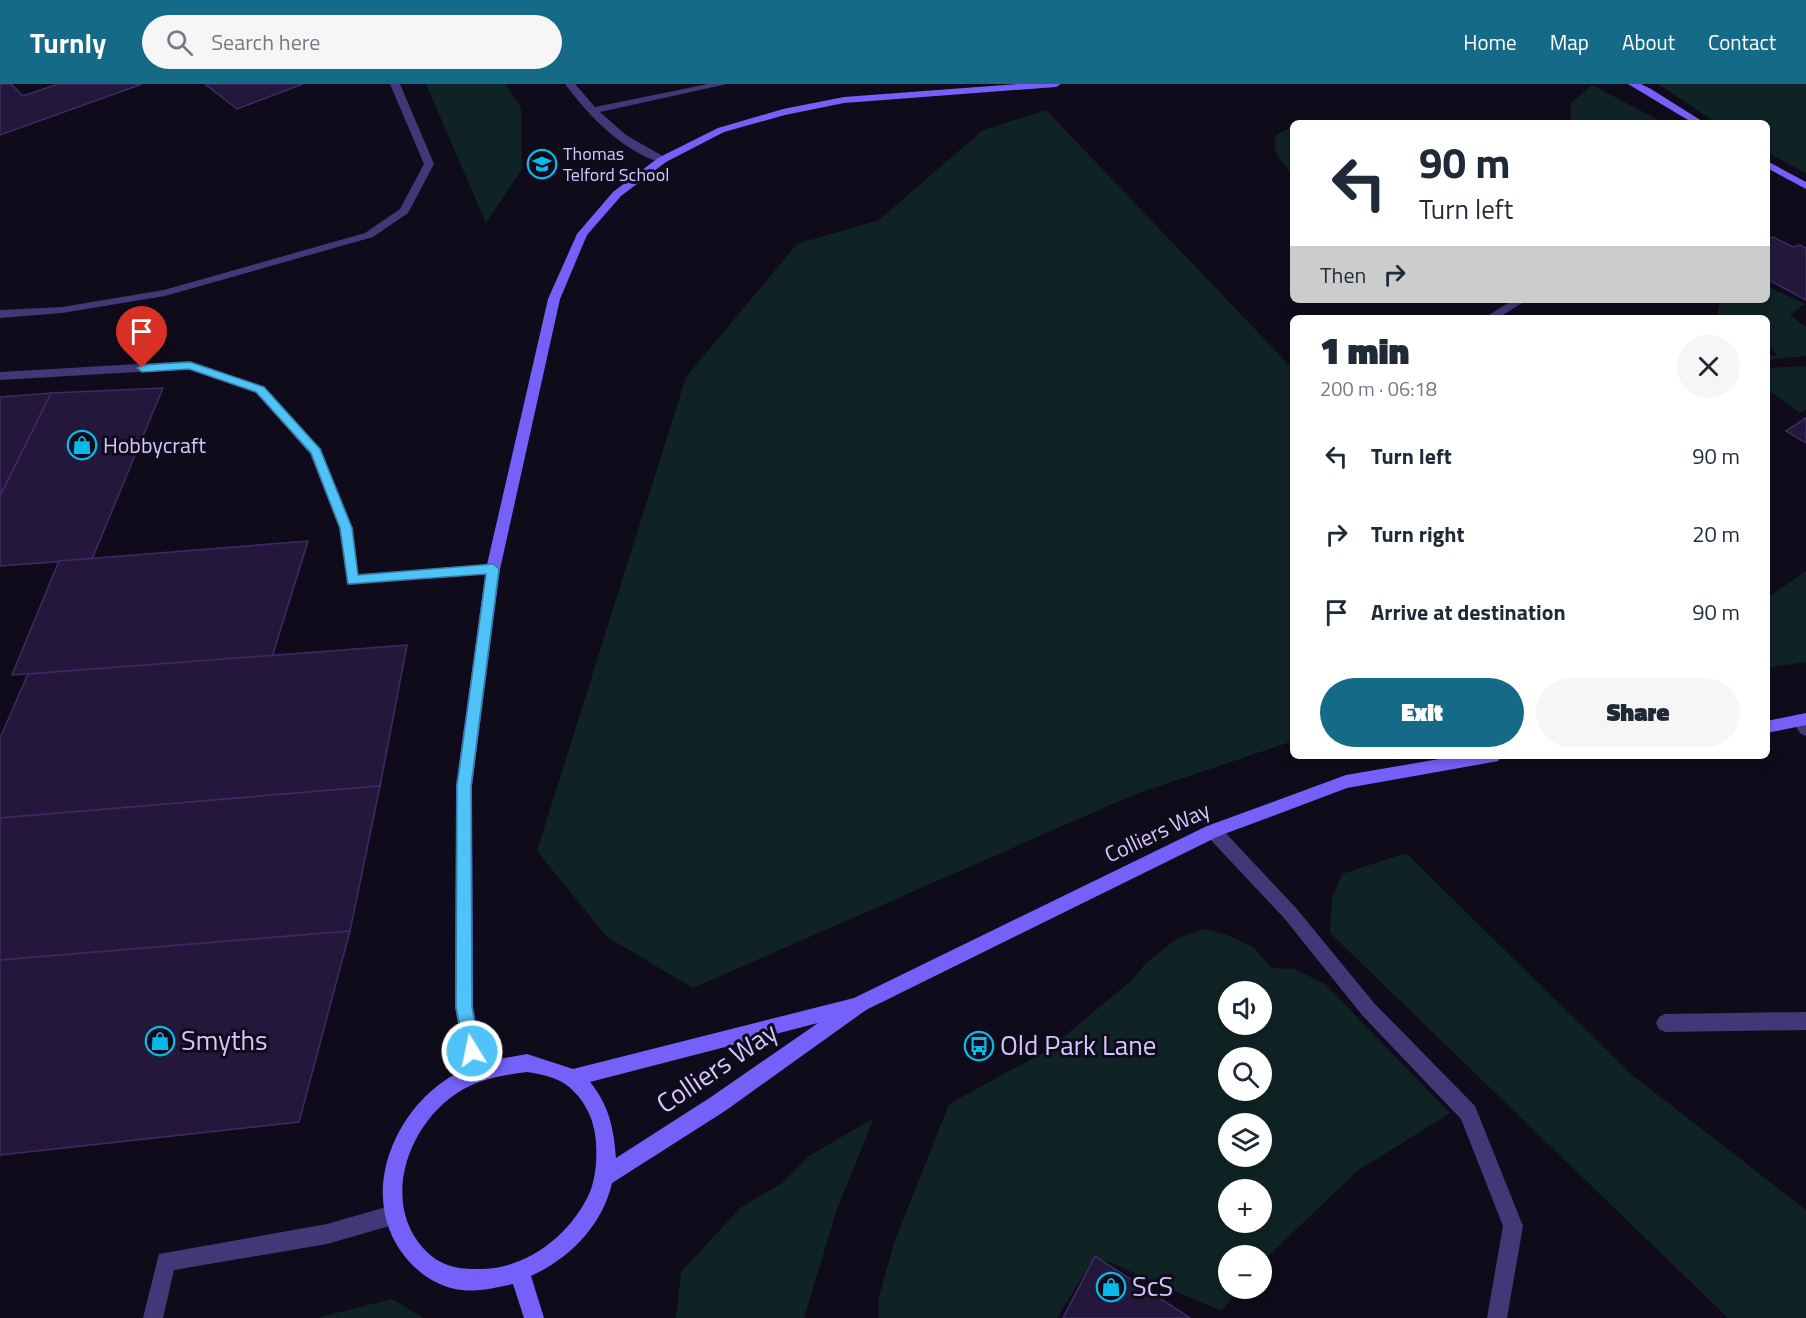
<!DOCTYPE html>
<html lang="en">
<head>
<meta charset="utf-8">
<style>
	:root { --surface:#fff; --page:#f6f6f7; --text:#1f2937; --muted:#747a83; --accent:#156a87 }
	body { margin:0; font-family:"Titillium Web",sans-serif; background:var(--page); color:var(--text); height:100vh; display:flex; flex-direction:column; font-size:22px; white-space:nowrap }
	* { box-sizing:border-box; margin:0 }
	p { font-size:20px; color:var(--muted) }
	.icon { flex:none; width:33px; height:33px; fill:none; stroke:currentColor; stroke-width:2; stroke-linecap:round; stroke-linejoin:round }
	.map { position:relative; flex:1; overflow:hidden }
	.drawer { position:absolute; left:1290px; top:231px; width:480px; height:444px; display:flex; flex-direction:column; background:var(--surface); border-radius:9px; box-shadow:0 3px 9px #0003 }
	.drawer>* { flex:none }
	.guide { position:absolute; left:1290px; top:36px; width:480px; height:183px; border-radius:9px; box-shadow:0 3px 9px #0003; background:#fff; color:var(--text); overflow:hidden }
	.controls { position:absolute; left:1218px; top:897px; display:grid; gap:12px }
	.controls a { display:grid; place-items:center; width:54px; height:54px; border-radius:50%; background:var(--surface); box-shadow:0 3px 9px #0003; font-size:30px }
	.pin { position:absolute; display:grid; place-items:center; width:51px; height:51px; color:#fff; margin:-62px -26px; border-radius:50% 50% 50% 0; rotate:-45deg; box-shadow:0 0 6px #0007 }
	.pin .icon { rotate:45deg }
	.me { position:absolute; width:66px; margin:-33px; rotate:350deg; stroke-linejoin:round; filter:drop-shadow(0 0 4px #0008) }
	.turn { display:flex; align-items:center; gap:21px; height:126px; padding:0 30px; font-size:27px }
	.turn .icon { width:78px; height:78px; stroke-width:2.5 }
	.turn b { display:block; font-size:42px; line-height:51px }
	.then { display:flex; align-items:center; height:57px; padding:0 30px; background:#0003; gap:12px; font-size:22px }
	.round { display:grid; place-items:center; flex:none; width:63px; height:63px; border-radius:32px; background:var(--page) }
	.headline { display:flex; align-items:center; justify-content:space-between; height:102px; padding:0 30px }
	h1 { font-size:36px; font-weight:800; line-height:45px }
	.button { display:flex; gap:12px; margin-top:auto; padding:12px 30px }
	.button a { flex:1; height:69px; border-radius:36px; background:var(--accent); color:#fff; font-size:24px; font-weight:800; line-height:69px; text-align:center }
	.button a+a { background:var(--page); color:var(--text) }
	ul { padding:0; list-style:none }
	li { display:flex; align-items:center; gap:18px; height:78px; padding:0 30px }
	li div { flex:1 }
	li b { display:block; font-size:22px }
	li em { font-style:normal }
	header { display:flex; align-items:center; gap:36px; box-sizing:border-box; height:84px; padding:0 30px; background:var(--accent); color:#fff }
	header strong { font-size:28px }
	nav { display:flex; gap:33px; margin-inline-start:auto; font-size:21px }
	.search { width:420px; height:54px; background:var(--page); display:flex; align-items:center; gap:15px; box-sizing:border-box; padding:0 21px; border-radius:33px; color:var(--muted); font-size:22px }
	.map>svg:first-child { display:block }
</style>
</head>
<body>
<header>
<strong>Turnly</strong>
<div class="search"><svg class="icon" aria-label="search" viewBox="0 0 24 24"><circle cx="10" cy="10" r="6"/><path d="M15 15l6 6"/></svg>Search here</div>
<nav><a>Home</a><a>Map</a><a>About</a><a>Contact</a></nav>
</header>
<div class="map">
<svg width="1806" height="1234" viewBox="0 0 1806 1234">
	<rect width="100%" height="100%" fill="#100b1b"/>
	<g fill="#0f2324" fill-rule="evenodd">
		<polygon points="426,0 505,0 521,24 522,85 486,139"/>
		<polygon points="1658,0 1806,0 1806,89 1767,68 1767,39 1717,39"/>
		<polygon points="1592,1 1664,39 1571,39 1571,19"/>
		<polygon points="1046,26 1293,285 1293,657 1133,711 693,904 607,853 537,767 686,293 797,160 879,136 983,46"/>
		<path d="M1293,43v49c-10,-13 -24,-25 -16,-42z"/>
		<polygon points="1767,202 1805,220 1790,231 1806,243 1806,272 1767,276 1767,272 1777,271 1767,259 1767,234 1717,234 1720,216 1767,216"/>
		<polygon points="1806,282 1806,325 1800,329 1767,305 1767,284"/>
		<polygon points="1806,487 1806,578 1767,584 1767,514"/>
		<polygon points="1406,769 1632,991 1806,1126 1806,1234 1728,1234 1330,849 1332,814 1342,790"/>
		<path d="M1202,845l23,5 28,13 18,21 23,1 31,15 125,129 -94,59 -94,90v-6h-34v32l12,1 -19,22 -126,-55 -38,62h-178v-21l15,-54 55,-139 99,-54 84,-70 13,-16 30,-24zM1228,908h34v32h-34zM1228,974h34v32h-34zM1228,1040h34v32h-34zM1228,1106h34v32h-34z"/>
		<polygon points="874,1034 837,1125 804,1234 676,1234 681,1188 740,1124 782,1099 809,1072"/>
		<polygon points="392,1215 424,1234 319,1234 324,1232"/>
	</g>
	<g fill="#23183b" stroke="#3d2b66" stroke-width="1.5">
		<polygon points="0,0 11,0 23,12 58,0 142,0 0,51"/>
		<polygon points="205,0 303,0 237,25"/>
		<polygon points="1773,153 1793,163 1800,161 1806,164 1806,216 1767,195 1767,155"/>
		<polygon points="163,304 92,475 0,482 0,412 51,309"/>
		<polygon points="51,309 0,412 0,313"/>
		<polygon points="1806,334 1806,359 1786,347"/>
		<polygon points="308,457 272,573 12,591 59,477"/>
		<polygon points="407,561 380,702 0,734 0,654 28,590"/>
		<polygon points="380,702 350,847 0,876 0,734"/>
		<polygon points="350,847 299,1038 0,1071 0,876"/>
		<polygon points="1095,1172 1190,1234 1063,1234"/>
	</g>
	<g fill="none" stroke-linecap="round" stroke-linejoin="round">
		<g fill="#413878" fill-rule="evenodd">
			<polygon points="390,0 400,0 434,80 408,129 373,153 165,212 62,229 0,234 0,226 62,223 164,206 365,149 400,125 424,80"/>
			<path d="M565,0h10l20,23 113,-23h19l-127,28 26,23 40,23v4l-4,1c-40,-12 -73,-47 -97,-79z"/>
			<polygon points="1513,216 1527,216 1498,234 1484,234"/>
			<polygon points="190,277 264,303 321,365 353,444 358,490 493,480 498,481 500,485 498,489 352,501 347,500 339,444 310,370 256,309 189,285 0,296 0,288"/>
			<polygon points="1213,740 1219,742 1296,824 1374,919 1475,1022 1523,1142 1507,1234 1487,1234 1503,1142 1461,1035 1362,931 1284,834 1207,752 1205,747 1207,742"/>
			<polygon points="1806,928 1806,946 1665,948 1659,945 1656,939 1659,933 1665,930"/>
			<polygon points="393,1121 400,1124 403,1131 400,1138 393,1141 327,1160 174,1186 163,1234 143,1234 159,1170 327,1140"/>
		</g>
		<polygon fill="#413878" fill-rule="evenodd" points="1799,630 1806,634 1806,652 1801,650 1791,636 1794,632"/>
		<g fill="#7561fa" fill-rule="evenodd">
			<path d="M1019,0h42l-5,3 -212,16 -59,12 -61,17 -58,30 -45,34 -34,39 -27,64 -60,270 -28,217 1,221 10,55 44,-8 46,15 281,-71 353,-172 139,-51 111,-19h44l-3,5 -5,1 -146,26 -128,48 -353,174 -141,101 -113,72c-10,43 -42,75 -81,93l13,42h-20l-11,-34c-19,4 -39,9 -58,5 -23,-5 -42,-20 -55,-39 -43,-63 1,-154 66,-181l-11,-62 1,-221 30,-217 62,-270 29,-65 36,-42 45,-34 60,-30 65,-19 61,-12zM818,939l-107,74 -95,61c-2,-29 -7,-53 -26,-76zM527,988c12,2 24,4 35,10 21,13 33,37 34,61 1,16 0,33 -6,49 -19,43 -65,79 -114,77 -21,0 -37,-4 -52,-20 -45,-49 -14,-129 38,-159 20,-12 43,-15 65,-18z"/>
			<polygon points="1628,0 1641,0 1651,5 1705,39 1693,39"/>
			<polygon points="1767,77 1806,98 1806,105 1767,84"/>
			<polygon points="1806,629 1806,641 1767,649 1767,637"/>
		</g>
	</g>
	<polygon fill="#4fc3f7" stroke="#337fa1" stroke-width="1.5" points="190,278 264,303 320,365 352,444 358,491 493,480 499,485 471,702 472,923 480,967 478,972 472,975 466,972 456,923 457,702 486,490 348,500 340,444 311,369 256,308 189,285 142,288 137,284 142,281"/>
	<defs>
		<g id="school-ring" transform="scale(1.5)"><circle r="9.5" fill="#100b1b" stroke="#08bae9" stroke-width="1.5"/><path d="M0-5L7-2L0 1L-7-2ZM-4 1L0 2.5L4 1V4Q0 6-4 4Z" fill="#08bae9"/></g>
		<g id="shop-ring" transform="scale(1.5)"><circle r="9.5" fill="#100b1b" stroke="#08bae9" stroke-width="1.5"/><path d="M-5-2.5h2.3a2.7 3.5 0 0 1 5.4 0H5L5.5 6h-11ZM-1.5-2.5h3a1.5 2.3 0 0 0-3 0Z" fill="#08bae9"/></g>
		<g id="bus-ring" transform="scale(1.5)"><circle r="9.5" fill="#100b1b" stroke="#08bae9" stroke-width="1.5"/><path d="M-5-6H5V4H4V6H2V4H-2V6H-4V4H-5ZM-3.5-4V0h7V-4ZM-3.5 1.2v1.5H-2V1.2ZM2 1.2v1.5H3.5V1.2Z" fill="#08bae9"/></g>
	</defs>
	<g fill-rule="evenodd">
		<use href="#school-ring" x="542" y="80"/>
		<use href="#shop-ring" x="82" y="361"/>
		<use href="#shop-ring" x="160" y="957"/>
		<use href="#bus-ring" x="979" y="962"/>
		<use href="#shop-ring" x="1111" y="1203"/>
	</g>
	<g text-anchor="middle" stroke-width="6" stroke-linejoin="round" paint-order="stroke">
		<g font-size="18" fill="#d3c7fd" stroke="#100b1b" text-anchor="start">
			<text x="563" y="76">Thomas<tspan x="563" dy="21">Telford School</tspan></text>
		</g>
		<g font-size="22" fill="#d3c7fd" stroke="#100b1b" text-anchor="start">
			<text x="103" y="369">Hobbycraft</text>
		</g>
		<g font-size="22" fill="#d3c7fd" stroke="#100b1b">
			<text transform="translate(1157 748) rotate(-25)" y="8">Colliers Way</text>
		</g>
		<g font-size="27" fill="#d3c7fd" stroke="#100b1b" text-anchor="start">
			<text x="181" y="966">Smyths</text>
			<text x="1000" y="971">Old Park Lane</text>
			<text x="1132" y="1212">ScS</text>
		</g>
		<g font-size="27" fill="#d3c7fd" stroke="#100b1b">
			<text transform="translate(717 984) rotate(-34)" y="9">Colliers Way</text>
		</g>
	</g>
</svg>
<div class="controls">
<a><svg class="icon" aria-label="sound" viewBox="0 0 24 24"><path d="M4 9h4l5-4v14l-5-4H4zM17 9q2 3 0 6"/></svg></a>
<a><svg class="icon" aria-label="search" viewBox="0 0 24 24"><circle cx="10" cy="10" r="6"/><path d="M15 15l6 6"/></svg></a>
<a><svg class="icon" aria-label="layers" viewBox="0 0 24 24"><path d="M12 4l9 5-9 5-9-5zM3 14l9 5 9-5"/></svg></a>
<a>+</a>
<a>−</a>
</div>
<div class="pin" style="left:142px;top:284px;background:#d93025"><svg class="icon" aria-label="arrive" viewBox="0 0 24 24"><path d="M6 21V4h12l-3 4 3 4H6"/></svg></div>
<svg class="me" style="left:472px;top:967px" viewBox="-20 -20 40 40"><circle r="17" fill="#4fc3f7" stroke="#fff" stroke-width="3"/><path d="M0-11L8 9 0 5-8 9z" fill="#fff"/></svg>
<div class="guide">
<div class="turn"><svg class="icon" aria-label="left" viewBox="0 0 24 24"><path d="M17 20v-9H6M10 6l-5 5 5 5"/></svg><div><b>90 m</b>Turn left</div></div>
<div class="then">Then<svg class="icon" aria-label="right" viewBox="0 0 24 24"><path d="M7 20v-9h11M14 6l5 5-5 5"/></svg></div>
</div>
<section class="drawer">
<div class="headline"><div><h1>1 min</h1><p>200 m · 06:18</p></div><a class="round"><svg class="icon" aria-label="close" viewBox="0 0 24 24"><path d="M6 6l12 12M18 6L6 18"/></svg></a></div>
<ul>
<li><svg class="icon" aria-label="left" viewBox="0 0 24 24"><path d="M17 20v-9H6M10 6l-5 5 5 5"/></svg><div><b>Turn left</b></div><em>90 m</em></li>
<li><svg class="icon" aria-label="right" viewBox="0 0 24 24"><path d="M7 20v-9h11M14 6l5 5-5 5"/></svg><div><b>Turn right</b></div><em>20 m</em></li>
<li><svg class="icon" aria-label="arrive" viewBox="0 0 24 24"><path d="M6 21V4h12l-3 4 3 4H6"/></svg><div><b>Arrive at destination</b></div><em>90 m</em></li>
</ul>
<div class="button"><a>Exit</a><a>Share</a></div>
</section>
</div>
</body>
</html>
